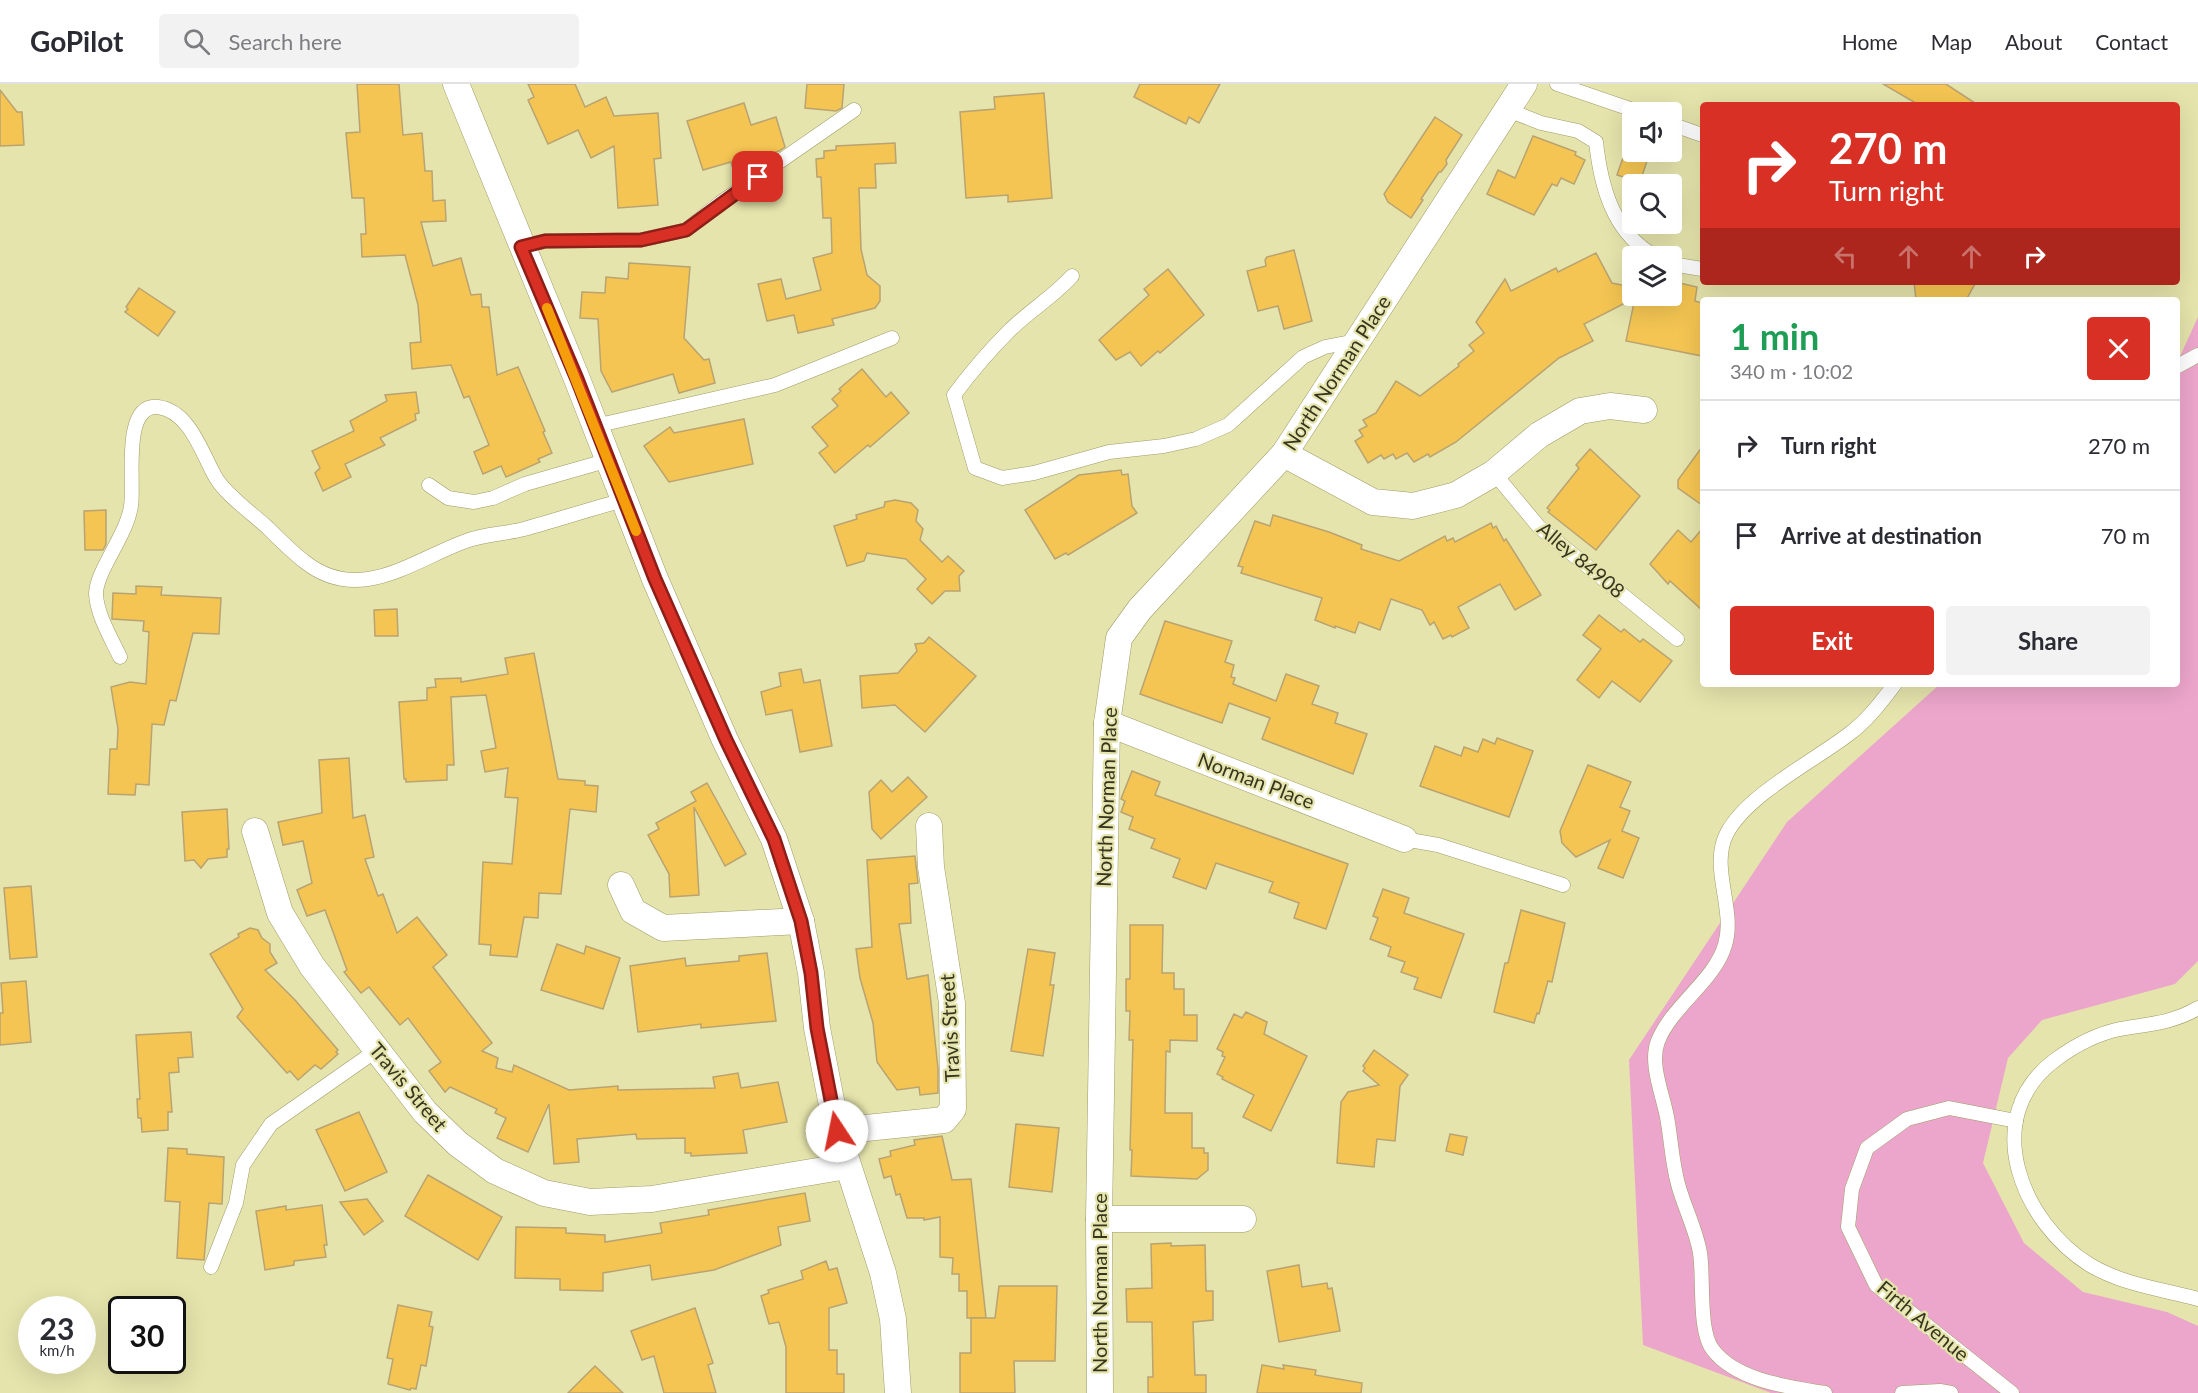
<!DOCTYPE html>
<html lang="en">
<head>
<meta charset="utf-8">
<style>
	:root { --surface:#fff; --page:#f2f2f3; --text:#2b2b33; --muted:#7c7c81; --line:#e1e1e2; --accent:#d93025 }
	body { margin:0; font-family:Lato,sans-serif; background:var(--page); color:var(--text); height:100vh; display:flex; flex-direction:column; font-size:22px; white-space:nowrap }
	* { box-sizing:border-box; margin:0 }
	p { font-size:20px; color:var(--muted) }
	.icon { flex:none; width:33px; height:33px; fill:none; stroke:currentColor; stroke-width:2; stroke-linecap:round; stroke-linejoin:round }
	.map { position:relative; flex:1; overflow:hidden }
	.panel { position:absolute; left:1700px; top:213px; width:480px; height:390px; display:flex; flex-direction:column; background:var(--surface); border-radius:6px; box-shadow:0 6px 24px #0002 }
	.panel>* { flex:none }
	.hud { position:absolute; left:1700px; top:18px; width:480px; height:183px; border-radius:6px; box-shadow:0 6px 24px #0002; background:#d93025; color:#fff; overflow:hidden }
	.controls { position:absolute; left:1622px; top:18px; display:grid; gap:12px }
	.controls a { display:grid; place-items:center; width:60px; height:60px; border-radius:6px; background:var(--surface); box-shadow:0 6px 24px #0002; font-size:30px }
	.speed { position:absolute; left:18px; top:1212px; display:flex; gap:12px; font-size:30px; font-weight:700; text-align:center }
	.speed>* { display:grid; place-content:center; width:78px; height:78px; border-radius:50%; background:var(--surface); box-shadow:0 6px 24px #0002; line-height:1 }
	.speed small { font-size:15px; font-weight:400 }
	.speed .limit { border:3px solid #111; border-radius:9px; background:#fff; color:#111 }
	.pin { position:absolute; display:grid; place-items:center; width:51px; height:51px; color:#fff; margin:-26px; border-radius:12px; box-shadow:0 3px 9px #0006 }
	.me { position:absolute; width:66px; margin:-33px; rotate:349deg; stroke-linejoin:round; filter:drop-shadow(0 0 4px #0008) }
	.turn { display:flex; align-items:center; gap:21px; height:126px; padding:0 30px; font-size:27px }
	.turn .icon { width:78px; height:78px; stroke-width:2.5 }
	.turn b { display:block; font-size:42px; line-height:51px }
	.lanes { display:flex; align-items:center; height:57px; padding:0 30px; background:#0003; justify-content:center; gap:30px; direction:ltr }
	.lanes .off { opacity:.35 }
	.round { display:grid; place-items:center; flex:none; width:63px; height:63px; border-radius:6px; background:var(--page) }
	.summary { display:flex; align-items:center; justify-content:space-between; height:102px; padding:0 30px }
	h1 { font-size:36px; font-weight:700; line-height:45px; color:#1e9e55 }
	.cta { display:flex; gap:12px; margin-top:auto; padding:12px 30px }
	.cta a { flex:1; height:69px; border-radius:6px; background:var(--accent); color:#fff; font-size:24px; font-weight:700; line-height:69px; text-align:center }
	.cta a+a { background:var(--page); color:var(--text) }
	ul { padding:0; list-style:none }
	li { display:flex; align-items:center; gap:18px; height:90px; padding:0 30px; border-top:2px solid var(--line) }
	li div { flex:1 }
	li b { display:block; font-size:22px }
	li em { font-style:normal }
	header { display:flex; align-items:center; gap:36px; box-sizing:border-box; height:84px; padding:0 30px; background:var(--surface); border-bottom:2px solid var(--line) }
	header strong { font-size:28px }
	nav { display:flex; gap:33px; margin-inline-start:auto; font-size:21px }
	.search { width:420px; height:54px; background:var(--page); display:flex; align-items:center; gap:15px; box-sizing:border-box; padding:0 21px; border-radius:6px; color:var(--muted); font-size:22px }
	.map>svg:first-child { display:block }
</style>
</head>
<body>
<header>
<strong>GoPilot</strong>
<div class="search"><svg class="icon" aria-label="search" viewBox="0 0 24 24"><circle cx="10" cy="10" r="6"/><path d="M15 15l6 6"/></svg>Search here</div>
<nav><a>Home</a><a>Map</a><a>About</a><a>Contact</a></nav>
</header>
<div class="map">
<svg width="2198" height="1309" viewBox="0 0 2198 1309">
	<rect width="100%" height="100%" fill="#e5e4ac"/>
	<polygon fill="#eca6cb" points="2198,233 2198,877 2175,900 2042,936 2008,974 1983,1079 2024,1159 2083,1208 2167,1228 2198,1242 2198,1309 1771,1309 1643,1261 1629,976 1787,738 1940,600 2176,600 2177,279"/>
	<g fill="#f4c552" stroke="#b9a371" stroke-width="1.5">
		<polygon points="357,0 399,0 403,51 422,49 425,87 432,87 433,117 445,116 446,137 421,138 433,182 461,174 471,211 481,210 482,223 489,223 497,291 518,283 545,347 543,348 552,369 538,375 540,378 506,393 501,382 483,390 474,368 489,361 469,312 464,314 451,281 412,285 410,259 421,258 418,221 405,171 362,173 361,150 366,150 364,114 352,114 346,49 360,48"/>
		<polygon points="528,0 575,0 585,23 606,13 614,32 658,29 661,74 654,75 658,121 618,124 614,62 591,74 578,46 548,60 528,16 534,13"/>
		<polygon points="807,0 844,0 842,24 836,27 805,24"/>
		<polygon points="1140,0 1220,0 1199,39 1189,33 1186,40 1134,13"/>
		<polygon points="1883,0 1946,0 1978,21 1919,21"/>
		<polygon points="0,6 17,28 22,28 24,61 0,62"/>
		<polygon points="1044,9 1052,114 1008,118 1008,111 966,114 960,28 995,25 994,13"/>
		<polygon points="744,19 751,41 776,33 785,63 779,67 732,82 731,78 703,86 687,37"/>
		<polygon points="1435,33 1462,51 1446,76 1447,80 1441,88 1439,88 1421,115 1423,116 1411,134 1388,118 1384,110"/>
		<polygon points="1533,52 1576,68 1575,71 1585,76 1574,100 1561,94 1557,102 1552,100 1534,131 1487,110 1498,86 1515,94"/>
		<polygon points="895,59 896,79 875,80 876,104 859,104 861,165 867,191 880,202 880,217 875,224 832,235 834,241 798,249 794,231 767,237 758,200 781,195 786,215 821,206 813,174 832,169 831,134 823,134 821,93 817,93 816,75 824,74 824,67 836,66 836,62"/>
		<polygon points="1625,68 1650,68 1640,98 1617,91"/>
		<polygon points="1294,166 1312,237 1284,245 1278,222 1258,227 1247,187 1266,182 1265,176 1267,173"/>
		<polygon points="1596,169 1612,199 1632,203 1632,212 1671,212 1671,197 1697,203 1695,217 1702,219 1702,272 1626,257 1635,214 1584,240 1593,257 1559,274 1456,358 1430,373 1428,370 1414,378 1407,369 1396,375 1393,370 1384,375 1381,371 1368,379 1355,357 1363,352 1359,346 1367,342 1363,336 1376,329 1396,297 1420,312 1459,282 1458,280 1474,267 1469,261 1484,249 1476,238 1505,195 1511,207 1556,184 1558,188"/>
		<polygon points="629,179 690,183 684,254 704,276 709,275 715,299 679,309 673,290 612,308 601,287 598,235 580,234 582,208 605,209 606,193 628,195"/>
		<polygon points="1168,185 1204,231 1160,269 1158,267 1141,282 1130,268 1116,276 1099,256 1149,211 1144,205"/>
		<polygon points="1914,198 1976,198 1966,216 1916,216"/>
		<polygon points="139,204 175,228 158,252 125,228 128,225 126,223"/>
		<polygon points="862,285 886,313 891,308 909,329 870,363 868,361 835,389 819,369 828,362 812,343 838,322 832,315 841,307 839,305"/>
		<polygon points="416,308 419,329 415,330 416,336 380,354 385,361 345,380 351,393 323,407 315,389 320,384 312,367 354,347 350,337 387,317 385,311"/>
		<polygon points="744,335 753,380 669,398 644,362 670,343 674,349"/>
		<polygon points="1702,363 1702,421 1678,404 1678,396"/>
		<polygon points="1590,365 1640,412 1596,466 1548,428 1550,426 1547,424 1579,384 1576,381"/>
		<polygon points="1121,386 1122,391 1128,390 1132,422 1137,429 1068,471 1066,469 1055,475 1025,426 1079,391"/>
		<polygon points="895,416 911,419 918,426 916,437 923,445 920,456 942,478 948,472 964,487 959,492 960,507 945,507 932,520 917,505 926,495 906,475 867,469 864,477 847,482 834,442 857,435 856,431 884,423 885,418"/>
		<polygon points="106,426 106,460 103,466 85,466 84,427"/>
		<polygon points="1273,431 1329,448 1362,461 1361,465 1399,477 1445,452 1447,457 1453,454 1455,458 1491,439 1493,444 1496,442 1504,457 1506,455 1541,511 1515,526 1500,500 1458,523 1469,544 1452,553 1451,551 1443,555 1434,538 1430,541 1422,526 1391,515 1380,546 1359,538 1355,549 1335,542 1335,544 1315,536 1322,514 1241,489 1243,483 1238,482 1255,437 1270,442"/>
		<polygon points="1702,445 1702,526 1670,497 1668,500 1650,480 1678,446 1691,458"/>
		<polygon points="136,502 162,503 161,511 221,514 219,550 193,549 176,617 170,616 164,641 152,640 149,701 136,700 135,711 108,710 110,665 117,665 118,645 111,603 130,598 146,600 149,548 143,547 144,537 112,535 113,509 136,510"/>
		<polygon points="397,525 398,552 375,552 374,526"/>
		<polygon points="1599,531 1621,548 1624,545 1640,558 1643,555 1672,577 1640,618 1612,597 1599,614 1577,596 1601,565 1583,551"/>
		<polygon points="1165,537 1232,557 1225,578 1234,581 1231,593 1235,594 1233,600 1276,617 1286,590 1319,602 1312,620 1338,629 1335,639 1367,650 1353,690 1262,655 1270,634 1229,619 1222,639 1140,610"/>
		<polygon points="929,553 976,592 925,648 895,621 862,624 860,592 898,589 917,567 915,560 924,559"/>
		<polygon points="534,569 558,695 585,697 585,701 598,702 596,728 570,725 561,810 539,809 538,834 524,833 517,873 490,871 491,861 479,860 483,778 512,780 518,714 505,713 508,684 485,688 481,667 496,664 486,611 451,613 454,681 447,681 447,696 406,698 406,695 404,695 399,618 427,616 427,604 436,603 435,595 461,594 461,598 508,590 505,574"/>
		<polygon points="801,585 804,599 820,596 832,662 800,668 792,626 766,631 761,608 781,602 779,589"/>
		<polygon points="1497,654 1533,667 1509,733 1420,702 1435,662 1461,672 1464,663 1478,668 1483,655 1495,660"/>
		<polygon points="349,674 353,734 365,731 374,773 365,775 378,812 383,810 397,849 417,833 447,871 433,883 492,959 482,967 498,974 496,984 512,988 514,981 569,1006 618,1002 618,1006 715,1004 713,993 738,989 741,1004 778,998 787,1038 743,1046 747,1069 691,1072 691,1069 685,1069 685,1054 637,1055 636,1050 577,1055 579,1078 554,1080 549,1020 528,1068 497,1054 506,1034 495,1029 497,1025 450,1003 445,1008 429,987 441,978 408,934 400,941 369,903 361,909 344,888 347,886 325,826 307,832 297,806 312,799 303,757 283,761 278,738 322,729 319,676"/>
		<polygon points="1588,681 1631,698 1620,723 1630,727 1622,747 1639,754 1623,794 1598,784 1610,756 1576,773 1562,759 1560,747"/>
		<polygon points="1132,687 1160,698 1155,711 1348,780 1326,845 1294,834 1299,819 1269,808 1273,798 1216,779 1206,805 1173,793 1180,775 1151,764 1155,755 1129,745 1133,733 1121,728 1125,717 1121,715"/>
		<polygon points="908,693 927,713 881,755 872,745 869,708 881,696 892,708"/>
		<polygon points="707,699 746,770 725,782 694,723 699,811 670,813 669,790 648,751 659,745 656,739 696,717 691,708"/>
		<polygon points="227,725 229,765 227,765 227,773 208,775 201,784 194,776 185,777 182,728"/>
		<polygon points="915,772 918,799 909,800 911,839 899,840 907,895 928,891 938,984 938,1009 920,1011 919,1003 897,1006 877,978 873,939 860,894 856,865 872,863 867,776"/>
		<polygon points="31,802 37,873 10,875 4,804"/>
		<polygon points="1383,805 1409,814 1404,829 1464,850 1441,914 1414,905 1418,894 1401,888 1405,878 1388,872 1391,863 1370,855 1378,834 1373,832"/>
		<polygon points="1521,826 1565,839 1552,898 1548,897 1539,930 1537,929 1534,939 1494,928 1505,879 1508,879"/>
		<polygon points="1130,841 1163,841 1162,889 1174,889 1174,905 1184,905 1184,931 1197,931 1197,957 1170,956 1170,968 1166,967 1165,1029 1192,1029 1192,1064 1204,1064 1204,1069 1208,1069 1208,1086 1197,1095 1131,1092 1132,1066 1130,1066 1133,956 1129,956 1130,927 1126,927 1126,895 1130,895"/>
		<polygon points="250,844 258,846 262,854 270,860 270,868 277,879 265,886 295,916 338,966 336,968 338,970 321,985 315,981 298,996 290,987 287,989 237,933 243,925 210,870 239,853 238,850"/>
		<polygon points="557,860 584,870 586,862 620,874 603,925 541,906"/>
		<polygon points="1028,865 1055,869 1050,901 1054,901 1043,972 1011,967"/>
		<polygon points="767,869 776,937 701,944 701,940 638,948 630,882 685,874 686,882 739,877 739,872"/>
		<polygon points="26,897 31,958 0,961 0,929 3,929 1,899"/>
		<polygon points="1246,928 1267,938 1264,950 1307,972 1271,1047 1243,1033 1254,1011 1222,995 1223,993 1217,990 1225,973 1222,972 1223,968 1217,965 1234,930 1242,934"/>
		<polygon points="191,948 193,973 178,974 179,988 169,989 172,1028 168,1028 168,1046 142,1048 141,1034 138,1034 137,1015 140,1015 136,951"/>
		<polygon points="1374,966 1408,991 1400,1002 1395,1057 1377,1055 1374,1083 1337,1079 1341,1018 1348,1008 1379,1001 1363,987 1365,984 1363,982"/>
		<polygon points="359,1028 387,1088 345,1107 316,1046"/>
		<polygon points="1016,1040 1059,1044 1052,1108 1009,1103"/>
		<polygon points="1450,1050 1467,1053 1463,1071 1446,1067"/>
		<polygon points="942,1052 952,1096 971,1095 986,1234 967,1234 967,1207 959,1207 959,1190 952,1190 953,1174 940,1173 940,1133 924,1136 924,1134 907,1134 900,1110 896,1111 891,1092 884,1094 879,1075 891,1072 890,1067 915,1061 914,1056"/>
		<polygon points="168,1064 187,1065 187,1070 224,1073 222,1120 209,1119 204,1176 177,1174 180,1118 165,1117"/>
		<polygon points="428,1091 502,1133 478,1176 405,1132"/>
		<polygon points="805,1109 810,1137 778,1143 781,1161 714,1186 652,1196 650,1181 603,1189 603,1207 560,1206 560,1195 515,1194 516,1143 566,1144 566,1149 605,1151 605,1158 662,1149 660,1139 709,1131 708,1126"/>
		<polygon points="367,1115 383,1137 364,1151 340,1118"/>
		<polygon points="322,1121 327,1161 324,1161 326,1173 294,1177 294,1181 265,1186 256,1127 286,1122 286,1126"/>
		<polygon points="1171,1159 1171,1162 1205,1161 1206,1207 1213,1207 1213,1236 1193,1238 1195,1291 1206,1291 1206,1309 1148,1309 1148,1293 1153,1293 1152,1238 1127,1238 1126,1205 1152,1204 1151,1160"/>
		<polygon points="826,1177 829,1186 837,1184 847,1219 829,1224 829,1266 837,1266 837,1290 844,1290 844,1309 786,1309 786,1263 779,1238 769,1240 761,1212 769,1209 768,1206 803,1195 801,1187"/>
		<polygon points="1299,1181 1302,1203 1327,1199 1328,1205 1332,1204 1340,1247 1279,1258 1267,1187"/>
		<polygon points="999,1202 1057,1202 1055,1277 1014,1277 1015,1309 960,1309 960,1269 971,1269 971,1234 995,1234"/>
		<polygon points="398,1221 432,1228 429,1242 433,1243 426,1282 421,1281 416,1305 411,1304 410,1306 388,1300 393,1275 387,1274"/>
		<polygon points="695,1224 713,1279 708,1281 716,1309 664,1309 654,1272 642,1276 631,1247"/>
		<polygon points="1262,1281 1284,1285 1283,1281 1316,1286 1315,1291 1362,1299 1361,1309 1257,1309"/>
		<polygon points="595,1282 623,1309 568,1309"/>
	</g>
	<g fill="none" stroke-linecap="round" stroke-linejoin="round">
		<g stroke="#9e9c68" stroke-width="15">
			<g id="lane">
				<polyline points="1557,0 1639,28"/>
				<path d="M1508,26l33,13 37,8 18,11c5,45 17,91 59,114"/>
				<polyline points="1671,40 1702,51"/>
				<polyline points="521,163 545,157 641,156 686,146 720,119 854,26"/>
				<polyline points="1671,180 1702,185"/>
				<path d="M1072,192c-19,21 -43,35 -63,55 -20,20 -38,41 -55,64l21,73 27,10 32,-5 75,-21 55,-6 32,-7 32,-14 75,-68 22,-10 31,-6"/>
				<polyline points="2176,283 2198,271"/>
				<polyline points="595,342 775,301 892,254"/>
				<polyline points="1494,389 1539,443 1677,555"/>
				<polyline points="429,401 448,414 474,418 493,414 525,400 609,376"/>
				<path d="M120,573c-9,-19 -23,-42 -24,-63 0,-23 31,-59 35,-88 4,-22 -10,-103 27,-99 32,4 44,47 58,71 10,17 37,36 52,50 12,12 24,24 37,34 55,43 108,-2 161,-21 18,-7 39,-7 58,-12 33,-9 66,-20 100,-29"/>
				<polyline points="1404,755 1438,761 1563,801"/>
				<path d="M2198,924c-25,15 -50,16 -78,21 -24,5 -46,17 -65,31 -77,58 -33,163 35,205 34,20 71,24 108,34"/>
				<polyline points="211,1183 236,1119 243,1081 271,1040 377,966"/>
				<path d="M1825,1309c-36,-6 -88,-12 -112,-43 -15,-18 -9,-73 -13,-97 -4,-24 -16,-46 -22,-69 -6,-22 -7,-45 -11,-67 -4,-22 -18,-54 -9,-76 14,-35 57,-61 67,-96 11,-36 -16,-78 2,-112 21,-39 87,-72 122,-99 19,-14 32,-32 46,-50"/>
				<polyline points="1902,1309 1940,1307 1951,1309"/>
				<polyline points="2012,1309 1876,1201 1848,1143 1852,1105 1867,1064 1907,1035 1949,1024 2016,1037"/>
			</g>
		</g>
		<g stroke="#9e9c68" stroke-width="27">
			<g id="street">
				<polyline points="456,0 577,295 655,495 725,656 774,755 801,837 811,889 817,944 837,1047 883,1189 893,1235 898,1309"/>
				<polyline points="1284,370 1373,418 1413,422 1456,411 1494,389 1539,351 1580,327 1610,322 1644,326"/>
				<polyline points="1107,639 1404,755"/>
				<polyline points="255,747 280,829 312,882 425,1028 458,1060 495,1087 544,1109 590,1118 652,1115 847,1082"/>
				<polyline points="621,801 633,827 663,844 801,837"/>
				<polyline points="837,1047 944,1036 953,1025 952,919 931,783 929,742"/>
				<polyline points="1099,1135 1243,1135"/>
				<polyline points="1100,1309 1099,1135 1107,639 1119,554 1140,525 1284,370 1524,0"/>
			</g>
		</g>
		<use href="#lane" stroke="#fff" stroke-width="14"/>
		<use href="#street" stroke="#fff" stroke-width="26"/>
	</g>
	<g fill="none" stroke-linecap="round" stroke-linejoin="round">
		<g stroke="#8d1f18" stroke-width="15">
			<polyline id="route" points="758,93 686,146 641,156 545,157 521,163 577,295 655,495 726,656 774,755 801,837 811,889 817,944 837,1047"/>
		</g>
		<use href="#route" stroke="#d93025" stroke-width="10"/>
		<polyline stroke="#f59e0b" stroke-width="10" points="547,224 636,447"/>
	</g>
	<g text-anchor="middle" stroke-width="4.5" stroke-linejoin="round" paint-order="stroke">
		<g font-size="20" fill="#36351f" stroke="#e5e4ac">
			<text transform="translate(1337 289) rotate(-57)" y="7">North Norman Place</text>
			<text transform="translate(1581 476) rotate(40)" y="7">Alley 84908</text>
			<text transform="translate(1256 697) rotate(21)" y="7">Norman Place</text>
			<text transform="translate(1107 713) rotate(-88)" y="7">North Norman Place</text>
			<text transform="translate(950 944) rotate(-93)" y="7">Travis Street</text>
			<text transform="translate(408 1003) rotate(50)" y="7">Travis Street</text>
			<text transform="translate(1100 1199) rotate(-90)" y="7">North Norman Place</text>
			<text transform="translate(1923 1237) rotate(40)" y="7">Firth Avenue</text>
		</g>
	</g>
</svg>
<div class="controls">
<a><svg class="icon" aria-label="sound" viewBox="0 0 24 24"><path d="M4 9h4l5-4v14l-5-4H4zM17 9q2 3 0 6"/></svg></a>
<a><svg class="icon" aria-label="search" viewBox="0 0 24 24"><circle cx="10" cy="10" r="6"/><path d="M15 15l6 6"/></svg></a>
<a><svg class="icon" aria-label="layers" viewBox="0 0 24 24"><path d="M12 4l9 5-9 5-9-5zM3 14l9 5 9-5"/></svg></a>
</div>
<div class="speed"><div>23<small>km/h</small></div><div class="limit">30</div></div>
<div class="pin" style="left:758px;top:93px;background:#d93025"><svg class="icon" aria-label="arrive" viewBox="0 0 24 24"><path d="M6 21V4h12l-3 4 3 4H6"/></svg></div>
<svg class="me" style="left:837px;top:1047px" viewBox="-20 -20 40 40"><circle r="19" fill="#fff"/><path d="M0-13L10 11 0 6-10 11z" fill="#d93025"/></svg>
<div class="hud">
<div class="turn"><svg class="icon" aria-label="right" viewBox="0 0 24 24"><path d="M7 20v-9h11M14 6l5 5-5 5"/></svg><div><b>270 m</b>Turn right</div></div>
<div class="lanes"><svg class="icon off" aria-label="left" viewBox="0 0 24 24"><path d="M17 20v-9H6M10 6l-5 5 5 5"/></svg><svg class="icon off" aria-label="ahead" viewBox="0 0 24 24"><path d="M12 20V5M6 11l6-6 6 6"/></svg><svg class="icon off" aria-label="ahead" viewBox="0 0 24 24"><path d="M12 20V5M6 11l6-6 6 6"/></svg><svg class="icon" aria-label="right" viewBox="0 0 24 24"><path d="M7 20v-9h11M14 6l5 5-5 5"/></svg></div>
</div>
<section class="panel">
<div class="summary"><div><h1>1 min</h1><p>340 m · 10:02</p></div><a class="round" style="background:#d93025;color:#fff"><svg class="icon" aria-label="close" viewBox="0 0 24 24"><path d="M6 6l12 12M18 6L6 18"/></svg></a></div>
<ul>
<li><svg class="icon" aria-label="right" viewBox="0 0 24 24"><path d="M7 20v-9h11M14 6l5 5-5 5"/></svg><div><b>Turn right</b></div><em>270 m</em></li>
<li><svg class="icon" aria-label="arrive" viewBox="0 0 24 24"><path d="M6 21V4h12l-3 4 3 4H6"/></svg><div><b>Arrive at destination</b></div><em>70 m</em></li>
</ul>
<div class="cta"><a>Exit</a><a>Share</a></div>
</section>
</div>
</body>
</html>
